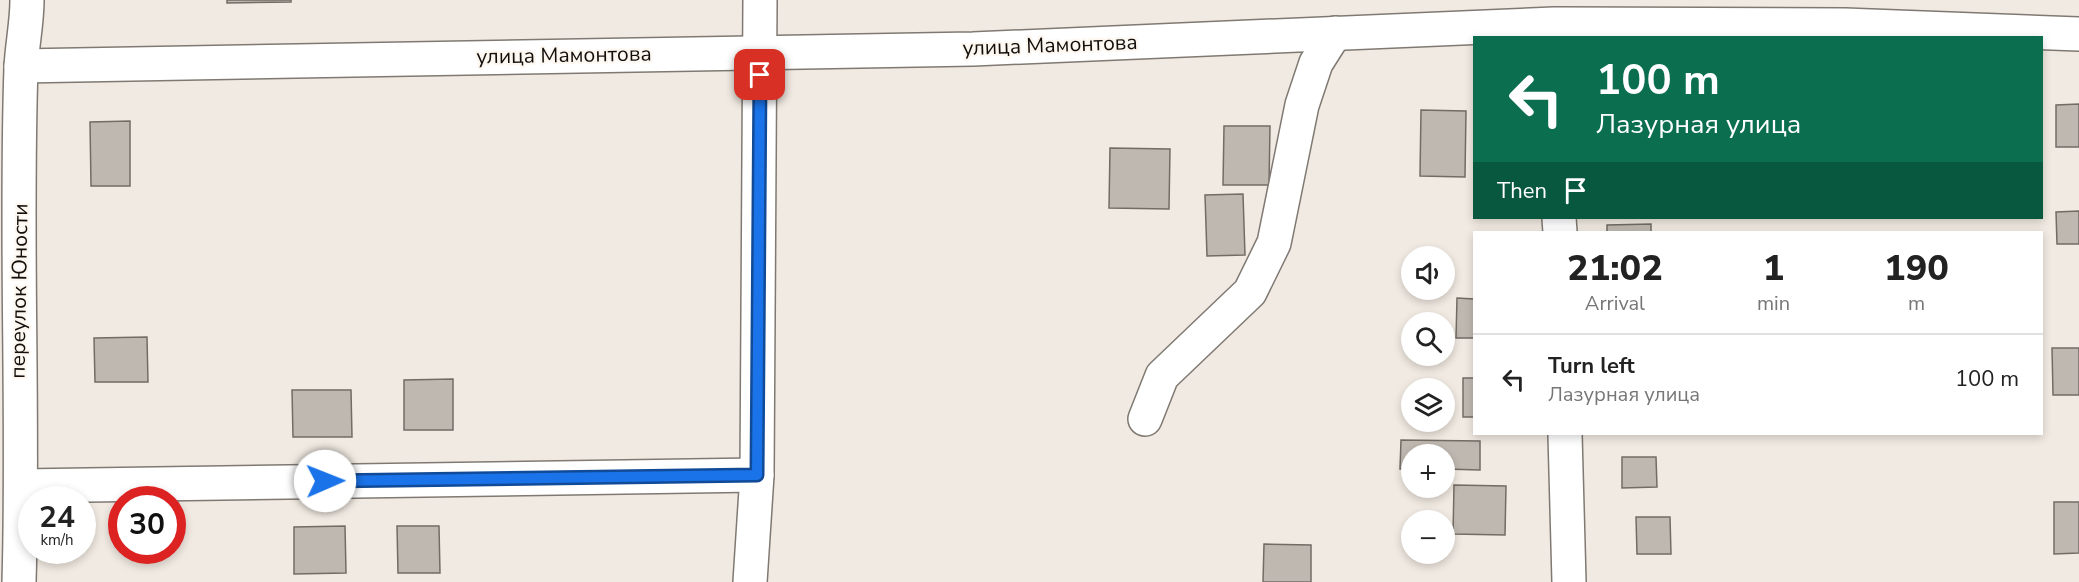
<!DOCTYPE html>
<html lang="en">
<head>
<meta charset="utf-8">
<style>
	:root { --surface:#fff; --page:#f6f6f6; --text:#222; --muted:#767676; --line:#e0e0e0 }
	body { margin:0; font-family:"Nunito Sans",sans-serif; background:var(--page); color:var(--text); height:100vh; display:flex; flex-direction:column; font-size:22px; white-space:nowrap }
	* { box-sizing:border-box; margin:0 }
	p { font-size:20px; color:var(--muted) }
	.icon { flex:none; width:33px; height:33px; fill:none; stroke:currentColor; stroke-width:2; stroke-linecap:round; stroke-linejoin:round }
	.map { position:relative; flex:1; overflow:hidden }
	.details { position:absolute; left:1473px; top:231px; width:570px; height:204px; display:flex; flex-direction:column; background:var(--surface); border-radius:0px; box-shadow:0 3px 9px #0003 }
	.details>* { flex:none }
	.banner { position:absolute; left:1473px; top:36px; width:570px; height:183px; border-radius:0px; box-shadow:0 3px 9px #0003; background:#0b6e4f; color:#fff; overflow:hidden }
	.fabs { position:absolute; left:1401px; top:246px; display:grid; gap:12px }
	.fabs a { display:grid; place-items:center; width:54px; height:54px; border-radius:50%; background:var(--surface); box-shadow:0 3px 9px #0003; font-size:30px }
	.speed { position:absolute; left:18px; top:486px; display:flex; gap:12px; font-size:30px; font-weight:700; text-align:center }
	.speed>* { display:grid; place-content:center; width:78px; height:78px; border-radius:50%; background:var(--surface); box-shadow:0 3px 9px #0003; line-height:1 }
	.speed small { font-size:15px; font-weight:400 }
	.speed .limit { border:9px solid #d22; background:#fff; color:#111 }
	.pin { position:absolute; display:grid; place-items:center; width:51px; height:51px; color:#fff; margin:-26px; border-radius:12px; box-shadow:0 3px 9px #0006 }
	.me { position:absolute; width:66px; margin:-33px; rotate:89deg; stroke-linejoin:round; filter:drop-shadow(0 0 4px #0008) }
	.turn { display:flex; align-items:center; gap:21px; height:126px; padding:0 24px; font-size:27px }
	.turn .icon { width:78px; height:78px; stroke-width:2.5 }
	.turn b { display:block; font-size:42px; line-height:51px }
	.then { display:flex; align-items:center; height:57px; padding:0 24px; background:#0003; gap:12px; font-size:22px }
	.eta { display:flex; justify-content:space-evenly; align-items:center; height:102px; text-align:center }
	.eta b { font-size:36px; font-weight:800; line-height:42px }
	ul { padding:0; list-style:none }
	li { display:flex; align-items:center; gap:18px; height:90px; padding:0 24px; border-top:2px solid var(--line) }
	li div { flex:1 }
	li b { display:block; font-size:22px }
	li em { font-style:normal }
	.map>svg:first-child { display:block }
</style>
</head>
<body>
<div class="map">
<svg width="2079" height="582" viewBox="0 0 2079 582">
	<rect width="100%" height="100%" fill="#f1eae2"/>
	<g fill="#beb8b0" stroke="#726c65" stroke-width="1.5">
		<polygon points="227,0 291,0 291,2 227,3"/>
		<polygon points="2079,104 2079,147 2056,147 2056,105"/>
		<polygon points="1421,110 1466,111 1465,177 1420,176"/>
		<polygon points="130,121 130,186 91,186 90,122"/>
		<polygon points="1224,126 1270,126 1269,185 1223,185"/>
		<polygon points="1110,148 1170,149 1169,209 1109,208"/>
		<polygon points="1243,194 1245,255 1207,256 1205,195"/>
		<polygon points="2079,211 2079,244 2057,244 2056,212"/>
		<polygon points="1651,224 1651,232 1607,232 1607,225"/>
		<polygon points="1457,298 1474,299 1474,338 1456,338"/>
		<polygon points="147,337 148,382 95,382 94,338"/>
		<polygon points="2052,348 2079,348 2079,395 2053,395"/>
		<rect x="1463" y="378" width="11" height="39"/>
		<polygon points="453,379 453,430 404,430 404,380"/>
		<polygon points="292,390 351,390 352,437 293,437"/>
		<polygon points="1401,440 1480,441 1480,470 1444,469 1444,454 1412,454 1412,469 1400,469"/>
		<polygon points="1622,457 1656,457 1657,487 1622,488"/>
		<polygon points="1454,485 1506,486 1505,535 1453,534"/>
		<polygon points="2054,502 2079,502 2079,553 2054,554"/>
		<polygon points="1636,517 1670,517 1671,554 1637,554"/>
		<polygon points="345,526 346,573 294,574 294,527"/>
		<polygon points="397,526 439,526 440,573 398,573"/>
		<polygon points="1264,544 1311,545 1311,582 1263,582"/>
	</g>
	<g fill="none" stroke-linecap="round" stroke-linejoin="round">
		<g stroke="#7f7972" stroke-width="36">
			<g id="minor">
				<polyline points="21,66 973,49 1554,24 1845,25 2079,34"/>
				<polyline points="1559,218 1560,232"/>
				<polyline points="1145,419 1162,376 1250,292 1274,243 1302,105 1316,63 1335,33"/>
				<polyline points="1565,434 1569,582"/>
				<polyline points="21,486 757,475"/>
				<path d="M19,582c5,-171 -4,-343 2,-514 1,-23 6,-45 6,-68"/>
				<polyline points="750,582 757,475 760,0"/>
			</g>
		</g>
		<use href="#minor" stroke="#fff" stroke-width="33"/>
	</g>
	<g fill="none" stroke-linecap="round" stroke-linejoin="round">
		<g stroke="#114b97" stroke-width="15">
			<polyline id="route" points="325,481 757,475 760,75"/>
		</g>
		<use href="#route" stroke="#1a73e8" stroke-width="10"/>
	</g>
	<g text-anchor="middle" stroke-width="4.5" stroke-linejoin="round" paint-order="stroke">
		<g font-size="21" fill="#110e0c" stroke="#fef7f0">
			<text transform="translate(1050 45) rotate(-2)" y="7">улица Мамонтова</text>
			<text transform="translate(564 55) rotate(-1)" y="7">улица Мамонтова</text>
			<text transform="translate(19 291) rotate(-89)" y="7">переулок Юности</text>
		</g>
	</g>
</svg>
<div class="fabs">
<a><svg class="icon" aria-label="sound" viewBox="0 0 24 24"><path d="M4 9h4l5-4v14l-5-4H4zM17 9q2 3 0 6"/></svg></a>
<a><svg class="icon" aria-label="search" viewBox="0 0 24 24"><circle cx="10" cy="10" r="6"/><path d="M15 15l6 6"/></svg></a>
<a><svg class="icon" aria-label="layers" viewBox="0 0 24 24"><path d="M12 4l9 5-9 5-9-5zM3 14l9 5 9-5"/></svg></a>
<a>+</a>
<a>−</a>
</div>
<div class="speed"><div>24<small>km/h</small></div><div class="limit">30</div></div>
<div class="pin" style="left:760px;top:75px;background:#d93025"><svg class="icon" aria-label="arrive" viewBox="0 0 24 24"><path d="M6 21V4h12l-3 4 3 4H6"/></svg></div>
<svg class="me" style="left:325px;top:481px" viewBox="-20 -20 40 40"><circle r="19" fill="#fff"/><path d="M0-13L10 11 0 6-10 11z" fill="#1a73e8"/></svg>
<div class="banner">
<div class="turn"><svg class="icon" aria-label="left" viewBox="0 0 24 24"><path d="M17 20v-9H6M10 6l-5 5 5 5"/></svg><div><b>100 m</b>Лазурная улица</div></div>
<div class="then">Then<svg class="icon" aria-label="arrive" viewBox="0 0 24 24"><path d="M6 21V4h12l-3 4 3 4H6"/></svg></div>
</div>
<section class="details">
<div class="eta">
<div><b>21:02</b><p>Arrival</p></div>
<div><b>1</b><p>min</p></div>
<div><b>190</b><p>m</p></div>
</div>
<ul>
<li><svg class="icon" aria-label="left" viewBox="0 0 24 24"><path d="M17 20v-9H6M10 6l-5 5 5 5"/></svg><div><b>Turn left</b><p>Лазурная улица</p></div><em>100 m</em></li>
</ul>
</section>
</div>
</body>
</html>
